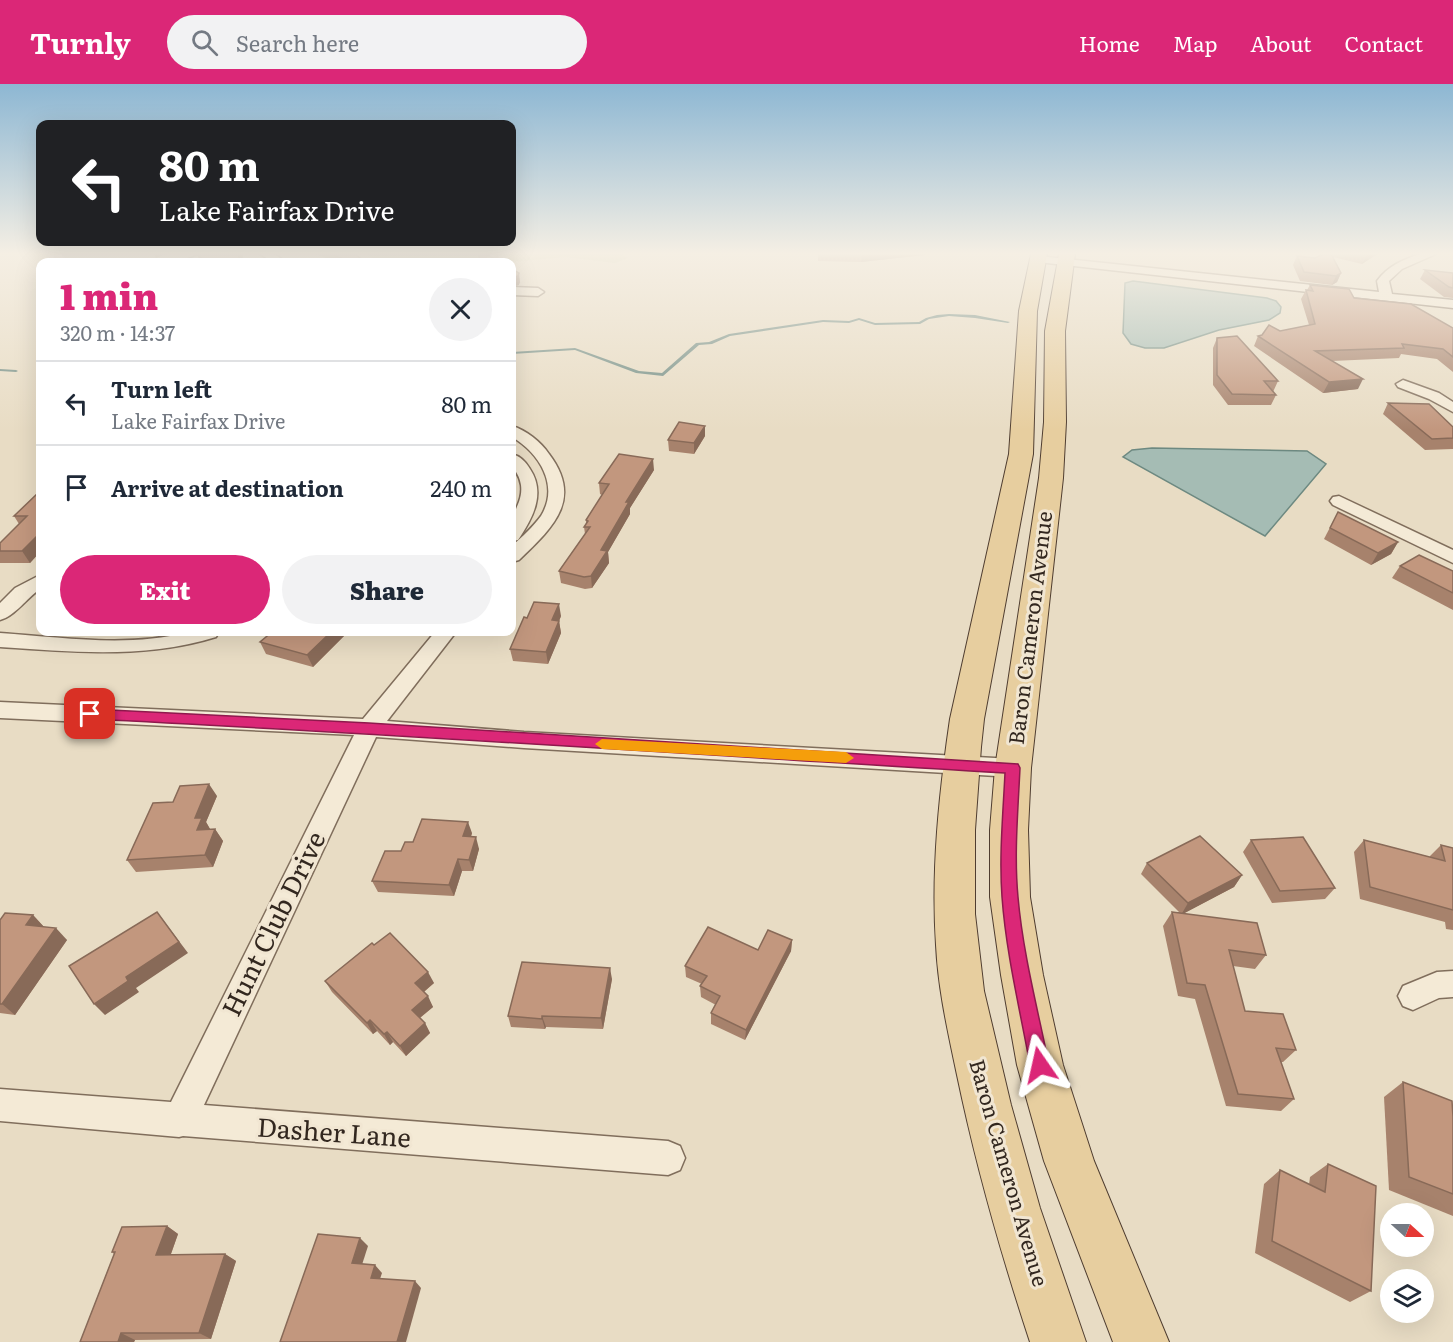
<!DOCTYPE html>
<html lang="en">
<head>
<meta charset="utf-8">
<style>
	:root { --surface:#fff; --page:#f2f2f3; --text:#1f2937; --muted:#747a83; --line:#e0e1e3; --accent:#db2777 }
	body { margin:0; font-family:Literata,serif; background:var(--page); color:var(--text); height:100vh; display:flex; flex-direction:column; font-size:22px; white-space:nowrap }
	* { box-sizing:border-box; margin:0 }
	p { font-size:20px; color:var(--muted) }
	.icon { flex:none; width:33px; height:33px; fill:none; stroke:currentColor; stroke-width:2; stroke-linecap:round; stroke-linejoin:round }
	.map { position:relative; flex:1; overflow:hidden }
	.drawer { position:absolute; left:36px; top:174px; width:480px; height:378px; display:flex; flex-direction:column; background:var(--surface); border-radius:12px; box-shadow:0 6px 24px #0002 }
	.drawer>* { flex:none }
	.hud { position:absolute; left:36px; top:36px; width:480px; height:126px; border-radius:12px; box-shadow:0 6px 24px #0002; background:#202124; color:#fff; overflow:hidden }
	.needle { width:39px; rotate:111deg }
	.fabs { position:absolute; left:1380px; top:1119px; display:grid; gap:12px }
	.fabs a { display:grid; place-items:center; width:54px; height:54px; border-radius:50%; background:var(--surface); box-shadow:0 6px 24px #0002; font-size:30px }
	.pin { position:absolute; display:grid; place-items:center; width:51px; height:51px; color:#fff; margin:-26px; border-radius:12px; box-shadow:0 3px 9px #0006 }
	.me { position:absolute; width:66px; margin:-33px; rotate:349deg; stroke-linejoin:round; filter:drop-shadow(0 0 4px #0008) }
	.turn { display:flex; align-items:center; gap:21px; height:126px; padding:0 24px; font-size:27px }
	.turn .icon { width:78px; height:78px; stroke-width:2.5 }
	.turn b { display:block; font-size:42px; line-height:51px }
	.round { display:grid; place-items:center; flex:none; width:63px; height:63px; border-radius:32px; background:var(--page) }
	.summary { display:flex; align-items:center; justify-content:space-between; height:102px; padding:0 24px }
	h1 { font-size:36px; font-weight:800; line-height:45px; color:var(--accent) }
	.cta { display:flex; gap:12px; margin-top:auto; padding:12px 24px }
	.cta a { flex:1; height:69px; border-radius:36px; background:var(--accent); color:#fff; font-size:24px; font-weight:800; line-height:69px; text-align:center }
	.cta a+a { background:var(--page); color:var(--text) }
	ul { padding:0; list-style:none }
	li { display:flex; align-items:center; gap:18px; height:84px; padding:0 24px; border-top:2px solid var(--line) }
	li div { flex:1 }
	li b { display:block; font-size:22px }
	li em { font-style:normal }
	header { display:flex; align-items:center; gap:36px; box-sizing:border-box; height:84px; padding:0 30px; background:var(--accent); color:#fff }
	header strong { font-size:28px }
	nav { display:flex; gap:33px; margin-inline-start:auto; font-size:21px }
	.search { width:420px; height:54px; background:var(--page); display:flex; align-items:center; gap:15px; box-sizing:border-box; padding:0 21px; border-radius:33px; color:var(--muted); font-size:22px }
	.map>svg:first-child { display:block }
</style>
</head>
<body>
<header>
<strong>Turnly</strong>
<div class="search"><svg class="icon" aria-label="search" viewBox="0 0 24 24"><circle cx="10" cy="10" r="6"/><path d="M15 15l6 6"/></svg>Search here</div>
<nav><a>Home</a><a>Map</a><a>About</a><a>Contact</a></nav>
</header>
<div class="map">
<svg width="1453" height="1258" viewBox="0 0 1453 1258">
	<rect width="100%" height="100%" fill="#e8dcc4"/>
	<polygon fill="#c2c599" points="366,170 621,170 628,174 615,179 565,173 511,178 380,178"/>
	<g fill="#a5bcb4" stroke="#6d8981" stroke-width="1.5">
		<polygon points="1133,197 1267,214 1276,217 1281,223 1280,229 1269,236 1219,246 1164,264 1145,264 1131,260 1123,249 1125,199"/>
		<polygon points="1152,364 1307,367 1326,380 1265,452 1123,373 1132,366"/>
	</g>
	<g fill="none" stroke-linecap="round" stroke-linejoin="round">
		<g fill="#6d8981" fill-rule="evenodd">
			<polygon points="949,230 975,231 1010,238 1008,239 975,234 949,232 929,235 920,240 875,241 859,236 849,239 823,238 730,252 712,260 699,261 663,292 636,289 575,266 512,270 512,268 575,264 639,287 662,289 696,259 709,258 729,250 823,236 849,237 859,234 875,239 919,238 926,234 937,231"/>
			<polygon points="0,285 16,286 18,287 16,288 0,287"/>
		</g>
		<g stroke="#806e5c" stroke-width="3">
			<g id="street">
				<polygon points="202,170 219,170 197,178 181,178"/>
				<polygon points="260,170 274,170 286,178 273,178"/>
				<path d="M1420,170h16l-34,15 -13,12 3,13 61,6v8l-415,-46 -6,-3 6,-3 341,36 -2,-11c11,-15 25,-21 43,-27z"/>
				<polygon points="512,203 538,204 544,208 538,212 512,211"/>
				<polygon points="1403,296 1439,309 1453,318 1453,328 1429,315 1398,303 1396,300"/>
				<path d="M512,342c14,4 29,16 37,28 35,46 3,74 -30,106l-7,2v-16c10,-9 21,-19 29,-30 19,-31 -2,-63 -29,-79z"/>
				<path d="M512,370c8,2 14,8 18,15 16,24 3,49 -12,71l-6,1c-1,-5 -1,-13 0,-19 2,-13 11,-22 9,-37 -2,-14 -11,-15 -9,-31z"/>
				<polygon points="1339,412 1453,466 1453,479 1333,421 1330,417 1333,413"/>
				<path d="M40,491v14c-13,9 -25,27 -40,31v-17l15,-15z"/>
				<path d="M188,548h31l-3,5c-71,22 -142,15 -216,10v-14c61,4 128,15 188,-1z"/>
				<polygon points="435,548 456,548 387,637 524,648 1013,675 1021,678 1025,684 1021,690 1013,693 524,664 376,653 204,1021 668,1057 680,1062 685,1074 680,1086 668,1091 183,1052 179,1053 0,1037 0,1005 171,1018 354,651 0,634 0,618 363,635"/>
				<polygon points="1453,887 1453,913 1439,914 1413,926 1403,922 1398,912 1403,902 1437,888"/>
			</g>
		</g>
		<g stroke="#4f3d30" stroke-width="2">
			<g id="primary">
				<path d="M1031,170h16l-10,57 -4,143 -49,265 -3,28 -6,83v84l9,77 27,114 29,103 46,134h-56c-29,-88 -54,-176 -73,-267 -9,-43 -19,-86 -21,-130 -5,-75 3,-151 14,-226l59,-265 10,-143z"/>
				<polygon points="1059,170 1075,170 1065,247 1066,338 1063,394 1031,684 1028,746 1030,813 1043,891 1063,981 1094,1077 1169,1258 1113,1258 1044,1077 1017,981 1001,891 990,813 990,746 995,684 1039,394 1044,338 1045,247"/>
			</g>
		</g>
		<use href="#street" fill="#f4ead6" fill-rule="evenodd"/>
		<use href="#primary" fill="#e7ce9f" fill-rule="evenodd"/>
	</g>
	<g fill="#a7826c">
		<polygon points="197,170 243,170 242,178 200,178"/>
		<polygon points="316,170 355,170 365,178 335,178"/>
		<polygon points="818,170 925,170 924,171 861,178 818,177"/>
		<polygon points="1333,170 1377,170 1362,180 1333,173 1341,189 1337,198 1332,201 1300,197 1293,181 1297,172 1315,174 1332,172"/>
		<polygon points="1425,186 1453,189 1453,214 1444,213 1420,195"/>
		<polygon points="1310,201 1453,244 1453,288 1437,275 1401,270 1399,274 1332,277 1358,305 1323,309 1254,262 1258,252 1309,241 1301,215 1306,206 1307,206"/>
		<polygon points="1217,254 1278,297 1273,308 1276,311 1271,321 1228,321 1213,301 1213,264"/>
		<polygon points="1388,319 1453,343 1453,365 1425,366 1383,330"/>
		<polygon points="705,352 694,370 669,367 668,356"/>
		<polygon points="654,386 630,424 630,430 608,468 609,479 592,504 585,505 561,499 559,487 585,450 584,443 586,440 586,436 602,411 600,410 599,399"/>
		<polygon points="40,409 40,468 30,479 0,479 0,467 19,440 14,432"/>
		<polygon points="1338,428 1398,458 1391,470 1371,481 1324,455"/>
		<polygon points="1400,482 1453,487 1453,526 1392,494"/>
		<polygon points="561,532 559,537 561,549 548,580 513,577 510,565"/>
		<polygon points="348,548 313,583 266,570 260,558"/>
		<polygon points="217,712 206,738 210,745 215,745 223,757 213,783 136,788 127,776 173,718"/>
		<polygon points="472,749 471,753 479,765 473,787 462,787 454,812 378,808 372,797 401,767"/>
		<polygon points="1251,756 1335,804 1325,815 1272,819 1243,768"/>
		<polygon points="1364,756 1430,773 1430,772 1441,761 1453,764 1453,846 1446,845 1445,838 1360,815 1354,768"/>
		<polygon points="1147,779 1242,791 1234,803 1184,829 1266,871 1255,885 1233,882 1245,927 1296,966 1283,978 1281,978 1294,1015 1281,1027 1226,1022 1195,915 1178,912 1163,842 1172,828 1179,828 1141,790"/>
		<polygon points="33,831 44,843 67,856 15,931 0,929 0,836"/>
		<polygon points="792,856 791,867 745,956 711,940 711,929 716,921 701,913 700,902 702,900 686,893 685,882 758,866"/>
		<polygon points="374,861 434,899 424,908 433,923 420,934 425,939 430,949 406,972 393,958 390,961 377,947 373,950 332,908 325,897"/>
		<polygon points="612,895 603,945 546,943 545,945 511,943 508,932"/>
		<polygon points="1403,998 1453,1033 1453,1132 1389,1106 1384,1013"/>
		<polygon points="1328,1080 1371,1207 1350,1218 1255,1169 1264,1100 1280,1086 1309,1101 1310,1093"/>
		<polygon points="167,1142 178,1150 171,1170 225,1170 236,1177 211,1255 135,1256 134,1258 80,1258 114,1170 112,1168"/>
	</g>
	<g fill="#886a58">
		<polygon points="154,170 165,170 156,174"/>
		<polygon points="239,170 243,170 242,178 238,178"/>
		<polygon points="862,170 925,170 924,171 861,178"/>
		<polygon points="1369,170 1377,170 1362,180 1367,171"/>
		<polygon points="519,189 520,198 519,201 512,203 512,193"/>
		<polygon points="1341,189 1337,198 1332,201 1336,192"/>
		<polygon points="515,204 516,213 512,232 512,216"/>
		<polygon points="1363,295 1358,305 1323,309 1329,298"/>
		<polygon points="705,342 705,352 694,370 694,359"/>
		<polygon points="653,375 654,386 630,424 630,430 608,468 609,479 592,504 591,492 601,466 626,418"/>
		<polygon points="40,449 40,468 30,479 22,467"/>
		<polygon points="1398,458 1391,470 1371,481 1378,469"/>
		<polygon points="559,520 561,532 559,537 561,549 548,580 546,568 552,536"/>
		<polygon points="331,548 348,548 313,583 307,571"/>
		<polygon points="209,700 217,712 206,738 210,745 197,746 195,734"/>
		<polygon points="468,738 472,749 467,764 463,752"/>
		<polygon points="215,745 223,757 213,783 205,771"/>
		<polygon points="476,753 479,765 473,787 469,776"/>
		<polygon points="458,775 462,787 454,812 449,801"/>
		<polygon points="1242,791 1234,803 1181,831 1188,819"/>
		<polygon points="157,828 188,869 136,904 139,908 105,931 94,920 126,893"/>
		<polygon points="33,831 44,843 26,841"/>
		<polygon points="56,844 67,856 15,931 2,920"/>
		<polygon points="792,856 791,867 745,956 746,946"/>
		<polygon points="610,884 612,895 603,945 601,934"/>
		<polygon points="428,888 434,899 421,910 415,899"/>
		<polygon points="428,912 433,923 417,936 412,926"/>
		<polygon points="542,932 546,943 545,945 542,935"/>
		<polygon points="370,936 377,947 373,950 367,939"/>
		<polygon points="425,939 430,949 406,972 400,962"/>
		<polygon points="387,948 393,958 390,961 384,950"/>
		<polygon points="167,1142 178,1150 168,1178 156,1171"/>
		<polygon points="360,1154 368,1162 360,1187 352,1179"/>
		<polygon points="225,1170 236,1177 211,1255 199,1249"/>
		<polygon points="375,1181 382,1189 378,1201 371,1194"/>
		<polygon points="415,1197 421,1204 406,1258 397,1258"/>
		<polygon points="121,1249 135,1256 134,1258 118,1258"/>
	</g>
	<g fill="#c2977e" stroke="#886a58" stroke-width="1.5">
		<polygon points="197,170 239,170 238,178 205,178"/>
		<polygon points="331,170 355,170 365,178 350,178"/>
		<polygon points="480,170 485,170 501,178 478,178"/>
		<polygon points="1324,170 1331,170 1341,189 1336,192 1304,188 1297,172 1315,174"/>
		<polygon points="512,185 519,189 518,192 512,193"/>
		<polygon points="1425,186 1453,189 1453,204 1449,203"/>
		<polygon points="1310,201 1349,205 1354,214 1411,220 1453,244 1453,273 1443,265 1402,260 1404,264 1315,267 1363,295 1329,298 1258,252 1262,251 1269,241 1280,247 1315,240 1306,206 1313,207"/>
		<polygon points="512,204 515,204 512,216"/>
		<polygon points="1237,252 1278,297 1264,297 1276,311 1232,310 1217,291 1217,254"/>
		<polygon points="1388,319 1429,320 1453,343 1453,354 1432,355"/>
		<polygon points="679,338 705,342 694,359 668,356"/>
		<polygon points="619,370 653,375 626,418 629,418 601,466 607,467 591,492 584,493 559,487 590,443 584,443 588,437 586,436 609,400 599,399"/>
		<polygon points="38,409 40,409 40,449 22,467 0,467 0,459 27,432 14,432"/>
		<polygon points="1338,428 1398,458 1378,469 1330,444"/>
		<polygon points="1419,471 1453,487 1453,509 1400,482"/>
		<polygon points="534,518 559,520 552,536 559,537 546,568 510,565 524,533 527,534"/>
		<polygon points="272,548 331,548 307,571 260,558"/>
		<polygon points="209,700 195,734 202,734 197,746 215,745 205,771 127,776 153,719 173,718 180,702"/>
		<polygon points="422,735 468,738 463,752 476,753 469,776 458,775 449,801 372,797 385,767 401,767 405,758 413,758"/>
		<polygon points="1200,752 1242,791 1188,819 1147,779"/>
		<polygon points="1303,753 1335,804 1280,807 1251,756"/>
		<polygon points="1364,756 1445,777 1441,761 1453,764 1453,826 1370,803"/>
		<polygon points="157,828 179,858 126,893 128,897 94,920 69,882"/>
		<polygon points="1172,828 1257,839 1266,871 1229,866 1245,927 1283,930 1296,966 1276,964 1294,1015 1238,1010 1205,901 1187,899"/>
		<polygon points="5,829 33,831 26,841 56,844 2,920 0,920 0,836"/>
		<polygon points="708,843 758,866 768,846 792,856 746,946 711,929 720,912 700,902 707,892 685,882"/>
		<polygon points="390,849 428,888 415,899 428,912 412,926 425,939 400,962 387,948 384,950 370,936 367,939 325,897 372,859 374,861"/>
		<polygon points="522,878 610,884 601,934 542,932 542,935 508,932"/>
		<polygon points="1403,998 1452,1017 1453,1033 1453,1110 1409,1093"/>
		<polygon points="1328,1080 1376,1102 1371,1207 1272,1157 1280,1086 1325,1108"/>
		<polygon points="167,1142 156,1171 225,1170 199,1249 121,1249 118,1258 80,1258 115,1168 112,1168 122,1143"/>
		<polygon points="318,1150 360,1154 352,1179 375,1181 371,1194 415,1197 397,1258 280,1258"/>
	</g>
	<linearGradient id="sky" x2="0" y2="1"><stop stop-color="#8db7d3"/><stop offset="0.49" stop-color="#f5efe4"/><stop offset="1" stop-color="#f5efe4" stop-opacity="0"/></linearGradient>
	<rect width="1453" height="346" fill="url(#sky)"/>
	<path fill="#db2777" stroke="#8e194d" stroke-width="1.5" d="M90,625l279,14 649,41 2,4c-2,43 -6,87 -2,129 5,57 20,113 31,168l-2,7 -7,2 -7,-2 -3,-7c-10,-55 -24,-112 -28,-168 -3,-41 1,-83 3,-124 -305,-18 -609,-39 -915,-54l-6,-5z"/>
	<polygon fill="#f59e0b" points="602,655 846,668 854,674 846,679 602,665 595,660"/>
	<g text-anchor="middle" stroke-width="6" stroke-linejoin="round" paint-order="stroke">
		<g font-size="21" fill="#32271f" stroke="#f1e6d2">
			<text transform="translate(1031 544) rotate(-83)" y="7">Baron Cameron Avenue</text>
			<text transform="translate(1008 1089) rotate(74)" y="7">Baron Cameron Avenue</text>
		</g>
		<g font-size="26" fill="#32271f" stroke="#f1e6d2">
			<text transform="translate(274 840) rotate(-64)" y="9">Hunt Club Drive</text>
			<text transform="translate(334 1049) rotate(4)" y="9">Dasher Lane</text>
		</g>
	</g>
</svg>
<div class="fabs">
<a><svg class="needle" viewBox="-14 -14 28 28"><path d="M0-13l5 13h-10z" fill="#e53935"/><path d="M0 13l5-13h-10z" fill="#747a83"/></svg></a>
<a><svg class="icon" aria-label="layers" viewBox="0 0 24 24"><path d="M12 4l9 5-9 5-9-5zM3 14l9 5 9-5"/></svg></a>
</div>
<div class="pin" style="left:90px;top:630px;background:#d93025"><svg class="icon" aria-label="arrive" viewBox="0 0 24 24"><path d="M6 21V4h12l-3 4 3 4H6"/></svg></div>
<svg class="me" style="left:1040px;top:981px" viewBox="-20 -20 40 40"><path d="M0-17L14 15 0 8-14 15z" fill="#db2777" stroke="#fff" stroke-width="4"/></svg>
<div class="hud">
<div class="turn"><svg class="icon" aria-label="left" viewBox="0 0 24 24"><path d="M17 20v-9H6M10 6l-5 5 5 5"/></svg><div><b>80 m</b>Lake Fairfax Drive</div></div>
</div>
<section class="drawer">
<div class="summary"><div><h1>1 min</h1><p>320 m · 14:37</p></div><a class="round"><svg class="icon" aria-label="close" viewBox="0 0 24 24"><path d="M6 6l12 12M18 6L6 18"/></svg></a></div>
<ul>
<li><svg class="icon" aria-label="left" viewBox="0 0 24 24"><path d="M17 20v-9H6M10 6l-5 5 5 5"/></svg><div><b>Turn left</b><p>Lake Fairfax Drive</p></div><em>80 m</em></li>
<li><svg class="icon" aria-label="arrive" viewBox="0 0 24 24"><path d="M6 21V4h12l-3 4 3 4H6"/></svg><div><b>Arrive at destination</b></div><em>240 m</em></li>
</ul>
<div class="cta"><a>Exit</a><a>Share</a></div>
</section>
</div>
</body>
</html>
